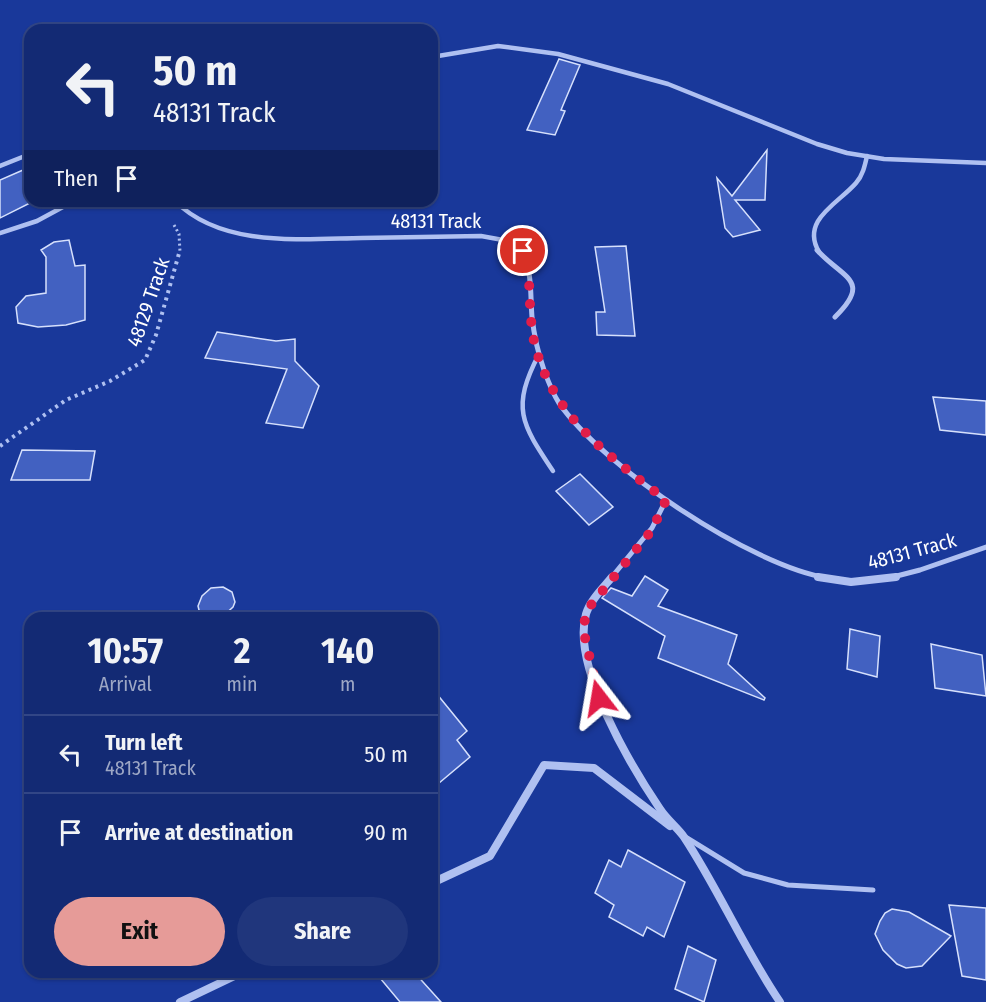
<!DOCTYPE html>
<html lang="en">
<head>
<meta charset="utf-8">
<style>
	:root { --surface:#132a74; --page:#20367c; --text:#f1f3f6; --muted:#9da7c5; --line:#324686; --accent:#e69b98 }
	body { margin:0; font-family:"Fira Sans Condensed",sans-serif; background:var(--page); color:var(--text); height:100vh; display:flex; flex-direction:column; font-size:22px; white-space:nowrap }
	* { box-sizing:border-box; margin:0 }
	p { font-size:20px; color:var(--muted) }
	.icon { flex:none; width:33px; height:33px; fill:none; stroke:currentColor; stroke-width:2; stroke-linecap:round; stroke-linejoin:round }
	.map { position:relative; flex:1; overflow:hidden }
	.side { position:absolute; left:24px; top:612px; width:414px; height:366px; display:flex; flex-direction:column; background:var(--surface); border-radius:18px; box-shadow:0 2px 4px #0004,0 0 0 2px var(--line) }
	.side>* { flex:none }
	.top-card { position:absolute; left:24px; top:24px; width:414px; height:183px; border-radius:18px; box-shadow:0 2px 4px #0004,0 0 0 2px var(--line); background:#132a74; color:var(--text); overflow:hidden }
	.pin { position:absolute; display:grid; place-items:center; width:51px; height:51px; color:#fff; margin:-26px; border:3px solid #fff; border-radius:50%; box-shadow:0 2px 6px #0007 }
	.me { position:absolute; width:66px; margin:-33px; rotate:346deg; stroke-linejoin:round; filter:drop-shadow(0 0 4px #0008) }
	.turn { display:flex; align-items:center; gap:21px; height:126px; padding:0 30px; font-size:27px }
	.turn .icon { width:78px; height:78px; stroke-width:2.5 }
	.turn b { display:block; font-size:42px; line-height:51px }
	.then { display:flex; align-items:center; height:57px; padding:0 30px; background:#0003; gap:12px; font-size:22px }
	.eta { display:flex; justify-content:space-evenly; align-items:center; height:102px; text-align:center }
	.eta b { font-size:36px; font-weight:700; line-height:42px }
	.action { display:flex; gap:12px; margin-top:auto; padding:12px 30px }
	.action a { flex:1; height:69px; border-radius:36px; background:var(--accent); color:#111; font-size:24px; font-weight:700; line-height:69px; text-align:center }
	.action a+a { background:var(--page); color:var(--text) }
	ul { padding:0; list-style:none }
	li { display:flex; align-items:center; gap:18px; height:78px; padding:0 30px; border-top:2px solid var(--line) }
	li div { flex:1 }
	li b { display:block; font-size:22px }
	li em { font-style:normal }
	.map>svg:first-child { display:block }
</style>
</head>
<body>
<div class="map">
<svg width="986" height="1002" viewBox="0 0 986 1002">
	<rect width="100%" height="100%" fill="#19389a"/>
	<g fill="#4261c1" stroke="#d6e0fc" stroke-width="1.5">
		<polygon points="559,59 580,65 561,110 565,111 555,135 527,130"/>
		<polygon points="767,150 765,200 735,200 760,230 733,237 725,228 717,178 732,196"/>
		<polygon points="30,167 30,203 0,218 0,180"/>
		<polygon points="69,240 75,266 85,265 85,320 66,325 38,327 18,323 16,307 26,296 46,293 46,257 41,250 54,242"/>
		<polygon points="626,246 635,336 597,335 596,312 605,312 595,247"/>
		<polygon points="217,332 276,341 295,339 295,361 319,386 303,428 266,423 287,369 205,358"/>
		<polygon points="933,397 986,401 986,435 940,430"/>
		<polygon points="22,450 95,451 90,480 11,480"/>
		<polygon points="580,474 613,507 589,525 556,491"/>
		<polygon points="645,576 668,590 658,606 737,635 728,664 765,698 764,700 658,658 665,636 602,598 611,588 632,596"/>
		<polygon points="223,587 232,592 235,602 233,607 221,618 201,618 198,606 202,596 211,588"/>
		<polygon points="850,629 880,636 877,677 847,669"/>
		<polygon points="931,644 982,655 986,696 935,688"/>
		<polygon points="432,688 467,731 457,740 470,757 432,789"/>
		<polygon points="628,850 685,882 664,937 647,927 643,936 609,917 614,905 595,893 609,860 621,867"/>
		<polygon points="949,905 986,908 986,980 962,976"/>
		<polygon points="892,909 909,912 951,936 922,966 906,968 897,964 883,950 875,934 880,921 885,913"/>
		<polygon points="688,946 716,960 704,1002 675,989"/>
		<polygon points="375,972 414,972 441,1002 400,1002"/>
	</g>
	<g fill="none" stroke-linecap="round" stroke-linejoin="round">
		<polyline stroke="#afc0f1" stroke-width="3" stroke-dasharray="2 3" stroke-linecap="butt" points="174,225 179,234 180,252"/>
		<polyline stroke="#afc0f1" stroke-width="4" stroke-dasharray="3 4.5" stroke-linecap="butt" points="0,446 66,400 110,381 145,360 156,335 180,250"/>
		<path stroke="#afc0f1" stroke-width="4.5" d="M539,354c-28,54 -18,69 14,117"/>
		<polyline stroke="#afc0f1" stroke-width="5" points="687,838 744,873 788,885 873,890"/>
		<g stroke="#afc0f1" stroke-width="4.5">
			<polyline points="432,57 498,46 558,54 668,84 817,144 847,153 884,159 986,163"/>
			<polyline points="0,166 30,154"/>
			<path d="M175,201c47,47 127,38 187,37 40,-1 79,-1 119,-2l22,4 18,12"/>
			<polyline points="0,233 37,221 74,201"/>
			<path d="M819,252c-19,-32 20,-49 37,-69 7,-8 9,-18 11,-27"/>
		</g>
		<g stroke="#afc0f1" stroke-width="5">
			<path d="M520,250c13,18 10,45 12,67 2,18 6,36 12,53 4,11 9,24 15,33 44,64 192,163 269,175"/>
			<path d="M817,250c25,28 56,30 18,67"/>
			<polyline points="611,578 652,528 666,500"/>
			<polyline points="889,578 920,570 986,547"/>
		</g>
		<g stroke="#afc0f1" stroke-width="8">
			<path d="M612,577c-8,10 -22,23 -26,37 -15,52 45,152 74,195 7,11 17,18 24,28 35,53 60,112 96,165"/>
			<polyline points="818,577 851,582 896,577"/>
			<polyline points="432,883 490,856 544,765 594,768 670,826"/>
			<polyline points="180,1002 243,972"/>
		</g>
	</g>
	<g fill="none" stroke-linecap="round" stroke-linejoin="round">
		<path stroke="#e11d48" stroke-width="10" stroke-dasharray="0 18" d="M523,251l5,12c2,25 1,53 6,78 17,75 75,115 132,159l-14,30 -65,80 -4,19 16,69"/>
	</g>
	<g text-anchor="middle" stroke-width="4.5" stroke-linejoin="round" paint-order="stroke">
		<g font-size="20" fill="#fff" stroke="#19389a">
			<text x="436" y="228">48131 Track</text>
			<text transform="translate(148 302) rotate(-71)" y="7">48129 Track</text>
			<text transform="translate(912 551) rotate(-15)" y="7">48131 Track</text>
		</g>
	</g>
</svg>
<div class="pin" style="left:523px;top:251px;background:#d93025"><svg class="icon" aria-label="arrive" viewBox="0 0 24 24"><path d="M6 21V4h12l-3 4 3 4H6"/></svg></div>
<svg class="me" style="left:599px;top:698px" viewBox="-20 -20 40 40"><path d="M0-17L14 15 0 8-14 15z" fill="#e11d48" stroke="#fff" stroke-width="4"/></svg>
<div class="top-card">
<div class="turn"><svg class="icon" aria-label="left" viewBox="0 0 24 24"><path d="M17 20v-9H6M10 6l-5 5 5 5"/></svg><div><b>50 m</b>48131 Track</div></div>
<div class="then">Then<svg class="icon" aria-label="arrive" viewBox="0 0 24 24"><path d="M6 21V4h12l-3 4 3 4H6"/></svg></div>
</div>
<section class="side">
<div class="eta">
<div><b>10:57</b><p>Arrival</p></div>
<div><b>2</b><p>min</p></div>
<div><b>140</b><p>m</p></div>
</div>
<ul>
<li><svg class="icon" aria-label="left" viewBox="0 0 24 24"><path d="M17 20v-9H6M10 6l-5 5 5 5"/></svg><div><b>Turn left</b><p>48131 Track</p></div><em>50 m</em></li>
<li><svg class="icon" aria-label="arrive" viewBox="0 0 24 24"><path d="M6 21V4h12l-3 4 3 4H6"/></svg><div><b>Arrive at destination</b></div><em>90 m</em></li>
</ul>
<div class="action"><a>Exit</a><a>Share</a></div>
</section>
</div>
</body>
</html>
